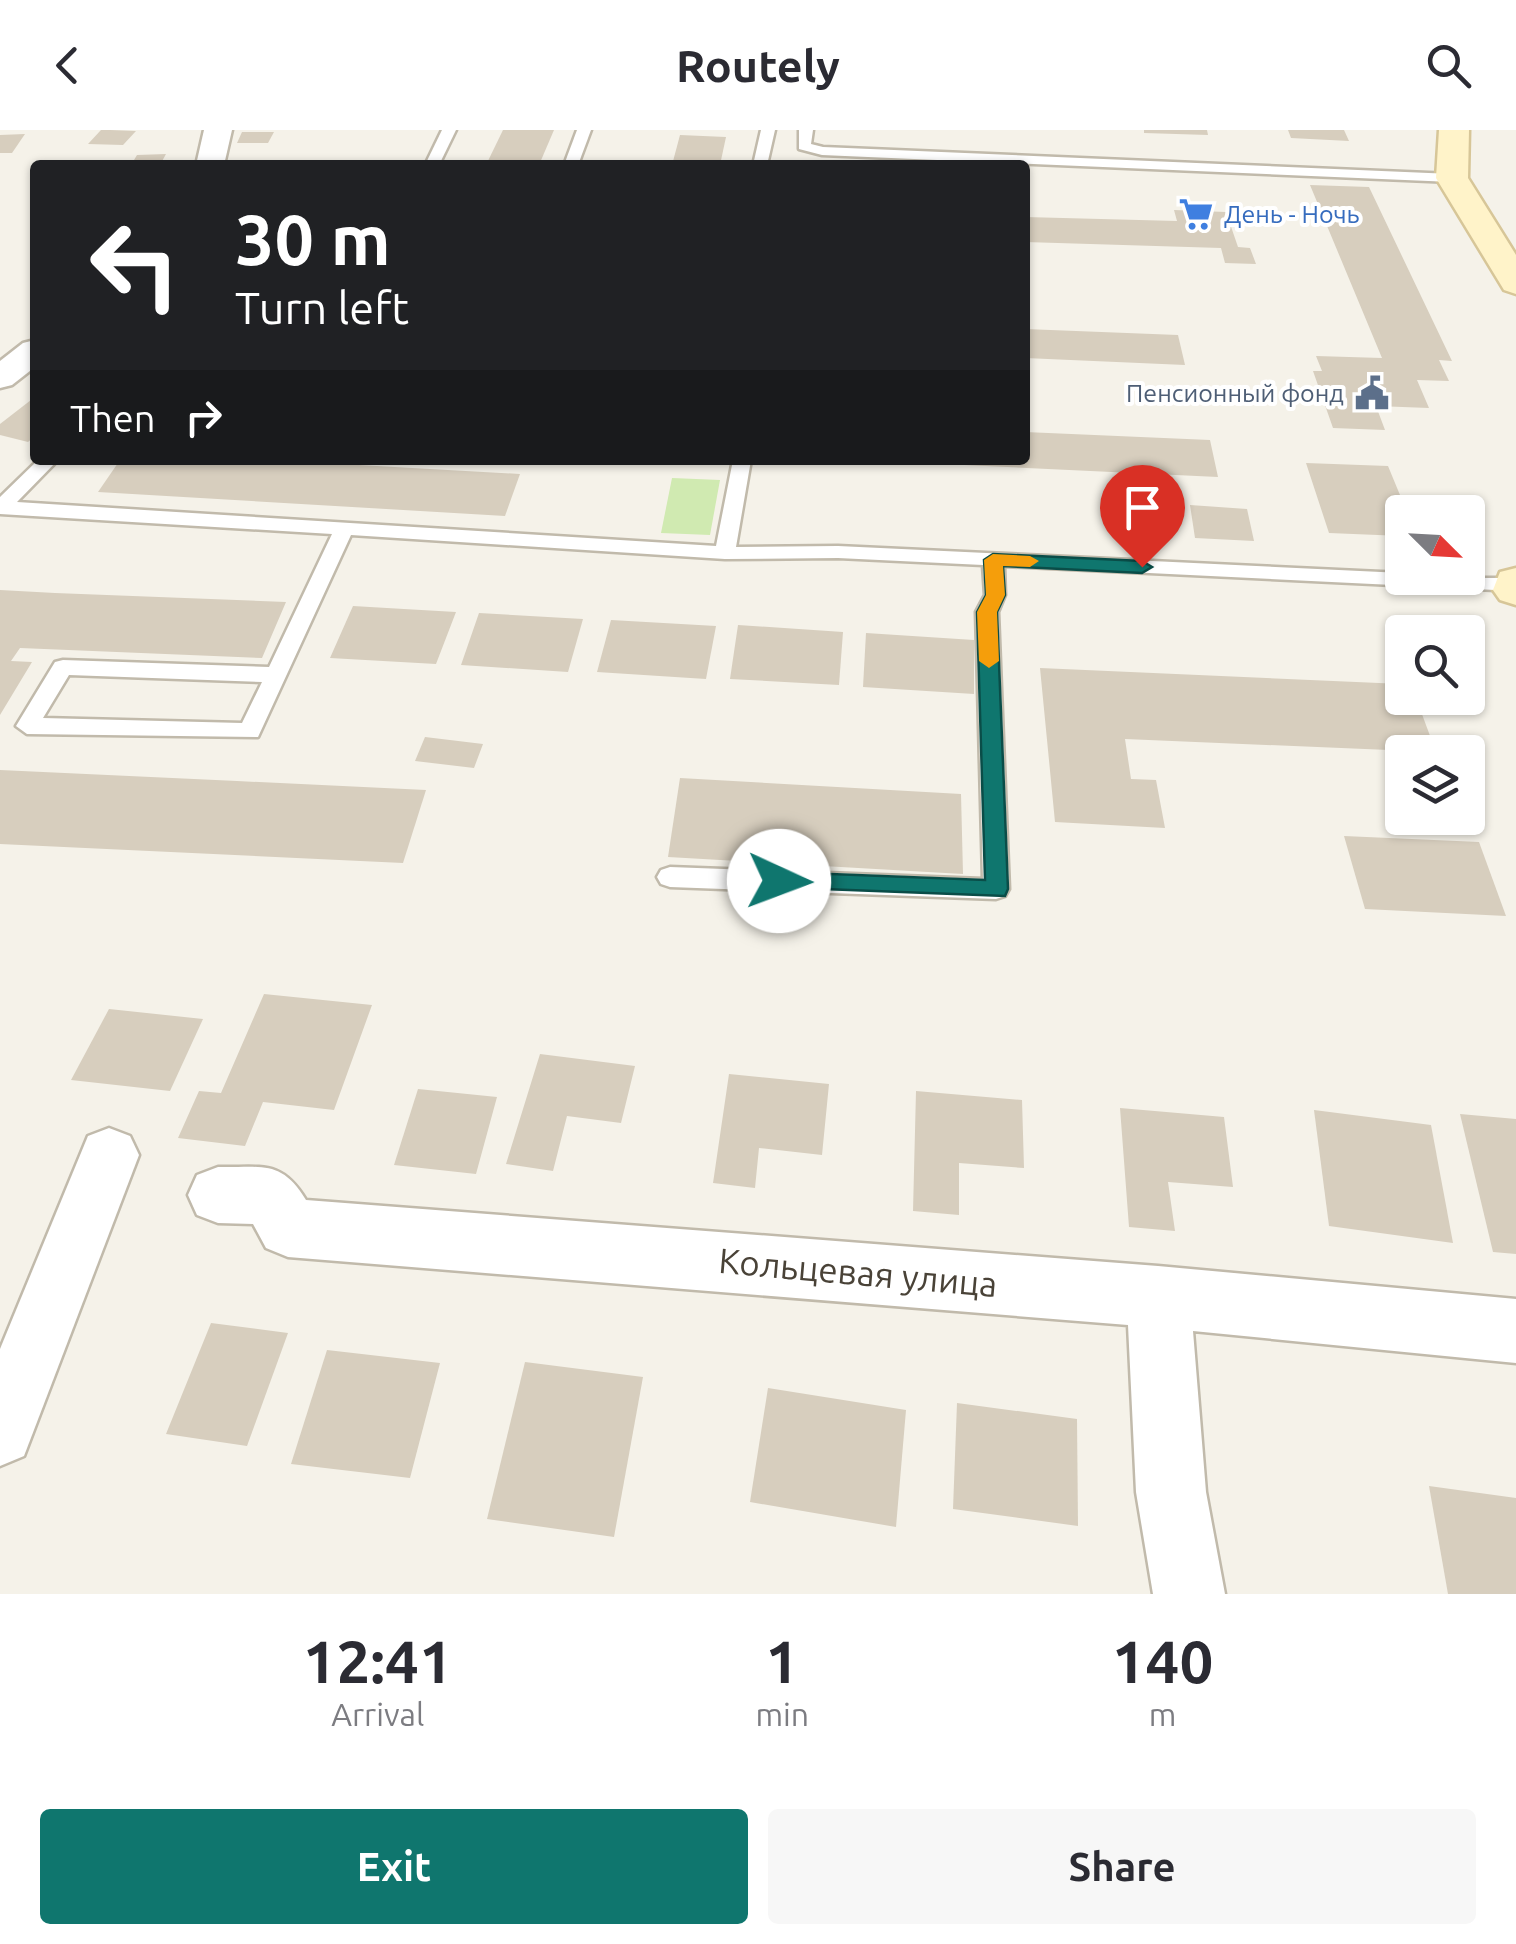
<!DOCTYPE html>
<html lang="en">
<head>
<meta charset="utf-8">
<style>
	:root { --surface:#fff; --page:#f7f7f7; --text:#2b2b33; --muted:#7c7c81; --accent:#0f766e }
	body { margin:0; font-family:Ubuntu,sans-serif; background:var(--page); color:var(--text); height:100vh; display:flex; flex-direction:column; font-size:38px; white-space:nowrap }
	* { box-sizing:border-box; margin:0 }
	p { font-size:32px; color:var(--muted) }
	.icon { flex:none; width:55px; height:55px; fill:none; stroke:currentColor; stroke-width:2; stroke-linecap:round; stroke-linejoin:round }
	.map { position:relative; height:1464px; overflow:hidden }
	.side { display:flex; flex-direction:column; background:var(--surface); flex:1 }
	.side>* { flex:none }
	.guide { position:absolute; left:30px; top:30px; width:1000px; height:305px; border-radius:10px; box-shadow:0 2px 8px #0004; background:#202124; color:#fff; overflow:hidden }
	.needle { width:65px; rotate:114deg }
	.controls { position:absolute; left:1385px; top:365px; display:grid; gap:20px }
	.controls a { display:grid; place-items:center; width:100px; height:100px; border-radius:10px; background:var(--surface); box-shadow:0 2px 8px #0004; font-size:50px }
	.pin { position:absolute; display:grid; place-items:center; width:85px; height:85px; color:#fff; margin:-102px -42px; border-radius:50% 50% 50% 0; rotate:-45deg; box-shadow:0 0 10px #0007 }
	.pin .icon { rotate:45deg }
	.me { position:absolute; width:110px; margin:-55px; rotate:92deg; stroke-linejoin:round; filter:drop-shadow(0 0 8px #0008) }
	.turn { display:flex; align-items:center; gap:35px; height:210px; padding:0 40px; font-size:45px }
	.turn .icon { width:130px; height:130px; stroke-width:2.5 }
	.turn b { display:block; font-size:70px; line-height:85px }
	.then { display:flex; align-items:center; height:95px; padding:0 40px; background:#0003; gap:20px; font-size:38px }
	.eta { display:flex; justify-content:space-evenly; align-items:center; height:170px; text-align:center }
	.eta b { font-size:60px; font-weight:700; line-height:70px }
	.primary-button { display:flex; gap:20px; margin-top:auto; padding:20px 40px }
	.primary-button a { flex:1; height:115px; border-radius:10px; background:var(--accent); color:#fff; font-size:40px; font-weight:700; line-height:115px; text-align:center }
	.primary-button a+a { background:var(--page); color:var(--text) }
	header { display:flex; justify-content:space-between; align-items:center; height:130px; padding:0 40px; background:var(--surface); font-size:45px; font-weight:700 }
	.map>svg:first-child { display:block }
</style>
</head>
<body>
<header><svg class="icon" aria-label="back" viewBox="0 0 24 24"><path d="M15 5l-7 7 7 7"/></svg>Routely<svg class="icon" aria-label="search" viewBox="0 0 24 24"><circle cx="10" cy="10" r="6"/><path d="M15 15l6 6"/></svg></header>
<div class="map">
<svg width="1516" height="1464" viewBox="0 0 1516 1464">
	<rect width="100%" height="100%" fill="#f5f2e9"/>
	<polygon fill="#d0eab1" points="672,348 720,350 710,405 661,403"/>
	<g fill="#d7cebe">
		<polygon points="101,0 110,0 136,1 123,15 88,14"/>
		<polygon points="503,0 554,0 539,35 486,35"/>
		<polygon points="1144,0 1207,0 1208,5 1144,3"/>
		<polygon points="1288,0 1344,0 1349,11 1291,8"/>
		<polygon points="242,2 274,2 268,13 237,13"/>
		<polygon points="25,4 12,23 0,23 0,5"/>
		<polygon points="680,5 726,7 720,35 672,35"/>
		<polygon points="166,24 160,35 131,35 137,25"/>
		<polygon points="1310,55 1369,57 1452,231 1439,230 1449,251 1417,250 1429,278 1376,276 1385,300 1333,298 1313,241 1322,241 1316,226 1382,228"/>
		<polygon points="1174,80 1226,82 1238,117 1250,118 1256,134 1225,133 1221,118 1025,112 1025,87 1177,91"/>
		<polygon points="1025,199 1178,205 1185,235 1025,228"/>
		<polygon points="31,270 35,271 35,306 28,312 0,305 0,294"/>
		<polygon points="1025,302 1210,310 1218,347 921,333 921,330 1025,330"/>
		<polygon points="120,330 270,330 520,344 505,386 98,362"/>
		<polygon points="1306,333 1388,336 1407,382 1402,382 1402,406 1329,403"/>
		<polygon points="1190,375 1247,379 1254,411 1195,408"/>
		<polygon points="0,460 55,463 286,472 262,528 20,518 11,531 32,532 0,585"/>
		<polygon points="353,476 404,479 456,482 436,534 330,528"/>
		<polygon points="479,483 583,489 568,542 461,535"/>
		<polygon points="611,490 716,496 706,549 597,542"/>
		<polygon points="738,495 843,502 839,555 730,549"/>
		<polygon points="866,503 974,510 974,564 863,557"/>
		<polygon points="1040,538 1402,554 1402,568 1416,568 1436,622 1125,609 1131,649 1156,650 1165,698 1055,692"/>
		<polygon points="425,607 483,614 474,638 415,631"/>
		<polygon points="0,640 237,651 426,660 403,733 0,714"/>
		<polygon points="680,648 961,664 963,744 668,727"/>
		<polygon points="1344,706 1479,712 1506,786 1365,779"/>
		<polygon points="264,864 372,875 334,980 263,972 245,1016 178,1008 199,961 221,963"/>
		<polygon points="109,879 203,889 170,961 71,950"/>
		<polygon points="540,924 635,936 621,993 567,986 553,1041 506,1034"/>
		<polygon points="729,944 829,954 822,1025 759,1018 755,1058 713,1053"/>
		<polygon points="418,959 497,967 476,1044 394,1035"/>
		<polygon points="916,961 1022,970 1024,1038 959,1033 959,1085 913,1081"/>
		<polygon points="1120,978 1224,987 1233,1057 1168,1052 1175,1101 1129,1097"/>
		<polygon points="1314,980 1431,995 1453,1113 1329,1096"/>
		<polygon points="1460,984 1516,989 1516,1124 1493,1122"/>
		<polygon points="211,1193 288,1203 247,1316 166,1304"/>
		<polygon points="327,1220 440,1233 410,1348 291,1334"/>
		<polygon points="525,1232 643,1247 614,1407 487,1389"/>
		<polygon points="768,1258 906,1280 896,1397 750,1372"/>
		<polygon points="957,1273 1077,1289 1078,1396 953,1379"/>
		<polygon points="1429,1356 1516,1368 1516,1464 1448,1464"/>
	</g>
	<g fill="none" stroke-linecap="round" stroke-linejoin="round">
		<g stroke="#c1baab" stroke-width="5">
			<g id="lane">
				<polygon points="442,0 456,0 439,35 425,35"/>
				<polygon points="577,0 591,0 578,35 564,35"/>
				<polygon points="761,0 775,0 767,35 753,35"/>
				<polygon points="799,0 813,0 811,14 823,17 1452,44 1459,48 1452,52 822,25 799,19"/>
				<path d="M38,330h20l-41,42 699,44 17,-86h18l-15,87 102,-1 564,27v5h113l1,13 -512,-25 1,29 -7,17 11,277 -4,7 -9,3 -326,-12 -9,-3 -4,-7 4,-7 9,-3 313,12 -7,-267 9,-17 -2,-30 -145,-7 -113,1 -374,-24 -93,202 -231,-3 -11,-8 39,-64 8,-2 206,7 63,-133 -332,-20v-17zM69,545l193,7 -20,41 -199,-5z"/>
			</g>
		</g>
		<g stroke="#c1baab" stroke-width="5">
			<g id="street">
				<polygon points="204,0 232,0 224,35 196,35"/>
				<polygon points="35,210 35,237 12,255 0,258 0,231 23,213"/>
				<polygon points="109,998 130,1006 139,1025 24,1326 0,1336 0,1219 88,1006"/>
				<path d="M218,1037c44,1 63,-8 88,33l852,66 358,33v64l-323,-32 13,161 19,102h-72l-17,-102 -8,-167 -840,-68 -22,-9 -13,-24 -35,-1 -21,-8 -9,-20 9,-20z"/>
			</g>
		</g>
		<g stroke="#d7c698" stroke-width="5">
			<g id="secondary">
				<polygon points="1439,0 1469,0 1468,48 1516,125 1516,164 1504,160 1436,48"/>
				<polygon points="1516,438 1516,475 1500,470 1493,460 1500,442"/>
			</g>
		</g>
		<use href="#lane" fill="#fff" fill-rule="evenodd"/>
		<use href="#street" fill="#fff" fill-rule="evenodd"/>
		<use href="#secondary" fill="#fff3c9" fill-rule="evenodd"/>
	</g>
	<polygon fill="#0f766e" stroke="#0a4d48" stroke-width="2.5" points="993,424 1142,431 1152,437 1142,443 1003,436 1005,465 997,482 1008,759 1005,766 771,757 767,751 779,742 985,750 977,482 986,465 984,430"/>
	<polygon fill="#f59e0b" points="993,424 1030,426 1039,431 1030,437 1003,436 1005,465 997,482 999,531 989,538 979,531 977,482 986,465 984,430"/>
	<defs>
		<g id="supermarket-bare" transform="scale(2.7)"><path d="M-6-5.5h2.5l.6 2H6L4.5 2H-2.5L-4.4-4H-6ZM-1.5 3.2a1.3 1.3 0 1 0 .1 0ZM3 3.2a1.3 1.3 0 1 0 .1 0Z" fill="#3f7fe0" stroke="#fff" stroke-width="2.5" paint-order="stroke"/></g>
		<g id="civic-bare" transform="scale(2.7)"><path d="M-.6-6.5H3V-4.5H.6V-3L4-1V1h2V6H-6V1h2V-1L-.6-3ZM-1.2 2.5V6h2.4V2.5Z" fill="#5c6f8a" stroke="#fff" stroke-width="2.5" paint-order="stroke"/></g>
	</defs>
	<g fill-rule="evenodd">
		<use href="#supermarket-bare" x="1196" y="84"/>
		<use href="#civic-bare" x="1372" y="263"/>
	</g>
	<g text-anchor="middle" stroke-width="8" stroke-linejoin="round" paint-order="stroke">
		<g font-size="25" fill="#366cbe" stroke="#fff" text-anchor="start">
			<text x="1224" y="93">День - Ночь</text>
		</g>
		<g font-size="25" fill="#4e5e75" stroke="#fff" text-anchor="end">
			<text x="1344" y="272">Пенсионный фонд</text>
		</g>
		<g font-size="35" fill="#494237" stroke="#fff">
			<text transform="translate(858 1143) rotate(5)" y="12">Кольцевая улица</text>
		</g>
	</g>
</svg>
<div class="controls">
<a><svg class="needle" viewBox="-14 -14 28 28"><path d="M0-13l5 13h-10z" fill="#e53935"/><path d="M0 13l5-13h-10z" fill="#7c7c81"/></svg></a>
<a><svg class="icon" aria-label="search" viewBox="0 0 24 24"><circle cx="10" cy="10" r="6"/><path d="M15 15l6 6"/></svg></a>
<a><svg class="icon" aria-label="layers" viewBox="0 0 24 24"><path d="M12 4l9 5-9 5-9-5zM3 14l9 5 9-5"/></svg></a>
</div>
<div class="pin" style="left:1142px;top:437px;background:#d93025"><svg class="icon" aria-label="arrive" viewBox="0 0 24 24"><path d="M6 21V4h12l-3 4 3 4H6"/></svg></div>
<svg class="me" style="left:779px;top:751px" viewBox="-20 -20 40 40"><circle r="19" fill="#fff"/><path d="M0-13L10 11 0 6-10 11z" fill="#0f766e"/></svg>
<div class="guide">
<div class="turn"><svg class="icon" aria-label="left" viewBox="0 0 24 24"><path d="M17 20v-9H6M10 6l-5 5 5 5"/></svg><div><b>30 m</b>Turn left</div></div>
<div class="then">Then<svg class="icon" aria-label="right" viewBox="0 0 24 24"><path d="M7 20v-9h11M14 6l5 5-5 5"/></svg></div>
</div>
</div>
<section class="side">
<div class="eta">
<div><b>12:41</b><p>Arrival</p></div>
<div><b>1</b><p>min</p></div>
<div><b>140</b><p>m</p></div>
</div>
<div class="primary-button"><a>Exit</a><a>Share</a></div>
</section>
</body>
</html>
